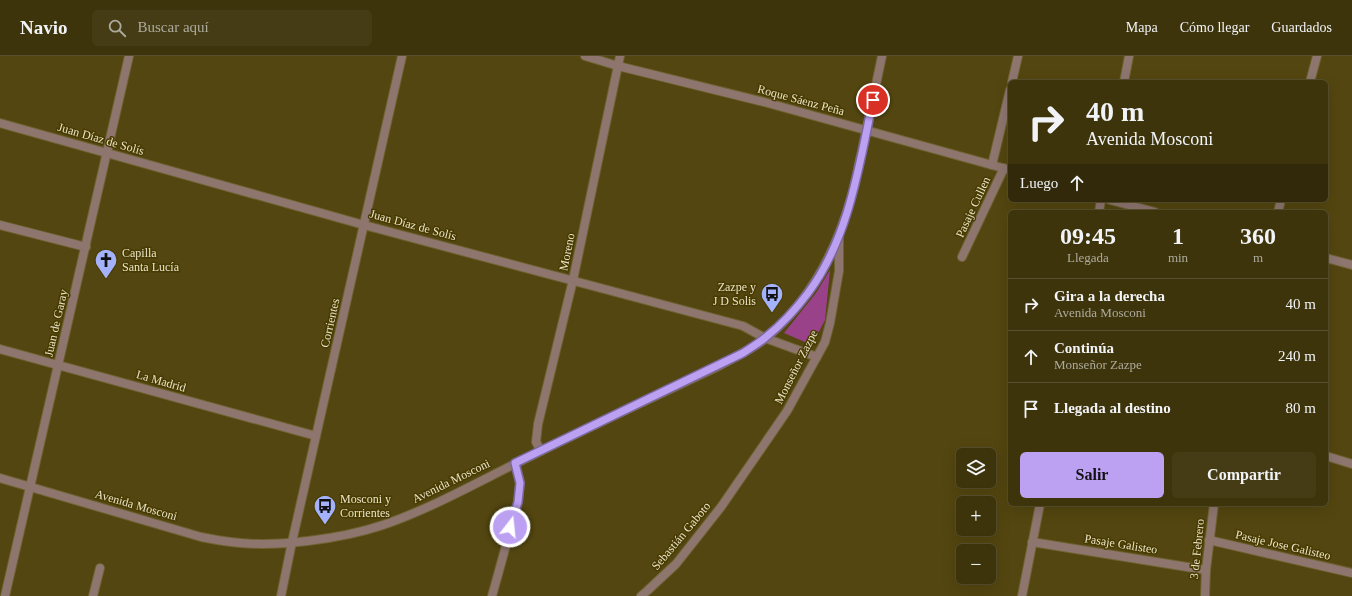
<!DOCTYPE html>
<html lang="es">
<head>
<meta charset="utf-8">
<style>
	:root { --surface:#3e340c; --page:#453c15; --text:#f1f3f6; --muted:#adaa9d; --line:#574f2d; --accent:#bca0f2 }
	body { margin:0; font-family:"Times New Roman",serif; background:var(--page); color:var(--text); height:100vh; display:flex; flex-direction:column; font-size:15px; white-space:nowrap }
	* { box-sizing:border-box; margin:0 }
	p { font-size:13px; color:var(--muted) }
	.icon { flex:none; width:22px; height:22px; fill:none; stroke:currentColor; stroke-width:2; stroke-linecap:round; stroke-linejoin:round }
	.map { position:relative; flex:1; overflow:hidden }
	.sheet { position:absolute; left:1008px; top:154px; width:320px; height:296px; display:flex; flex-direction:column; background:var(--surface); border-radius:6px; box-shadow:0 4px 16px #0002,0 0 0 1px var(--line) }
	.sheet>* { flex:none }
	.guide { position:absolute; left:1008px; top:24px; width:320px; height:122px; border-radius:6px; box-shadow:0 4px 16px #0002,0 0 0 1px var(--line); background:#3e340c; color:var(--text); overflow:hidden }
	.fabs { position:absolute; left:956px; top:392px; display:grid; gap:8px }
	.fabs a { display:grid; place-items:center; width:40px; height:40px; border-radius:6px; background:var(--surface); box-shadow:0 4px 16px #0002,0 0 0 1px var(--line); font-size:20px }
	.pin { position:absolute; display:grid; place-items:center; width:34px; height:34px; color:#fff; margin:-17px; border:2px solid #fff; border-radius:50%; box-shadow:0 1px 4px #0007 }
	.me { position:absolute; width:44px; margin:-22px; rotate:16deg; stroke-linejoin:round; filter:drop-shadow(0 0 3px #0008) }
	.turn { display:flex; align-items:center; gap:14px; height:84px; padding:0 12px; font-size:18px }
	.turn .icon { width:52px; height:52px; stroke-width:2.5 }
	.turn b { display:block; font-size:28px; line-height:34px }
	.then { display:flex; align-items:center; height:38px; padding:0 12px; background:#0003; gap:8px; font-size:15px }
	.eta { display:flex; justify-content:space-evenly; align-items:center; height:68px; text-align:center }
	.eta b { font-size:24px; font-weight:800; line-height:28px }
	.cta { display:flex; gap:8px; margin-top:auto; padding:8px 12px }
	.cta a { flex:1; height:46px; border-radius:6px; background:var(--accent); color:#111; font-size:16px; font-weight:800; line-height:46px; text-align:center }
	.cta a+a { background:var(--page); color:var(--text) }
	ul { padding:0; list-style:none }
	li { display:flex; align-items:center; gap:12px; height:52px; padding:0 12px; border-top:1px solid var(--line) }
	li div { flex:1 }
	li b { display:block; font-size:15px }
	li em { font-style:normal }
	header { display:flex; align-items:center; gap:24px; box-sizing:border-box; height:56px; padding:0 20px; background:var(--surface); border-bottom:1px solid var(--line) }
	header strong { font-size:19px }
	nav { display:flex; gap:22px; margin-inline-start:auto; font-size:14px }
	.search { width:280px; height:36px; background:var(--page); display:flex; align-items:center; gap:10px; box-sizing:border-box; padding:0 14px; border-radius:6px; color:var(--muted); font-size:15px }
	.map>svg:first-child { display:block }
</style>
</head>
<body>
<header>
<strong>Navio</strong>
<div class="search"><svg class="icon" aria-label="search" viewBox="0 0 24 24"><circle cx="10" cy="10" r="6"/><path d="M15 15l6 6"/></svg>Buscar aquí</div>
<nav><a>Mapa</a><a>Cómo llegar</a><a>Guardados</a></nav>
</header>
<div class="map">
<svg width="1352" height="540" viewBox="0 0 1352 540">
	<rect width="100%" height="100%" fill="#534610"/>
	<polygon fill="#9a4289" points="830,214 825,264 812,289 784,277 816,237"/>
	<g fill="none" stroke-linecap="round" stroke-linejoin="round">
		<g stroke="#6e6231" stroke-width="10">
			<g id="minor">
				<polyline points="585,0 618,10 764,46 1010,114"/>
				<polyline points="1012,26 1018,0"/>
				<polyline points="1124,26 1129,0"/>
				<polyline points="1310,26 1317,0"/>
				<polyline points="0,67 364,169 743,270 765,282 817,301"/>
				<polyline points="992,109 1010,34"/>
				<polyline points="1110,144 1155,156"/>
				<polyline points="1099,156 1101,144"/>
				<polyline points="1278,156 1281,144"/>
				<polyline points="0,169 86,191"/>
				<polyline points="962,201 1004,112"/>
				<polyline points="1326,202 1352,209"/>
				<polyline points="0,293 316,380"/>
				<polyline points="541,395 536,386 538,368 573,224 620,0"/>
				<polyline points="1326,400 1352,408"/>
				<polyline points="1209,484 1352,517"/>
				<polyline points="1032,486 1206,514"/>
				<polyline points="5,540 129,0"/>
				<polyline points="93,540 100,512"/>
				<polyline points="281,540 292,486 402,0"/>
				<polyline points="492,540 518,446 520,427 515,407"/>
				<polyline points="641,540 647,535 676,508 721,451 787,355 825,286 830,267 839,215 839,179"/>
				<polyline points="1022,540 1040,448"/>
				<polyline points="1205,540 1206,514 1214,448"/>
			</g>
		</g>
		<g stroke="#6e6231" stroke-width="10">
			<path id="tertiary" d="M0,422l201,59c10,2 20,4 30,5 44,6 110,-3 152,-17 50,-17 100,-46 148,-69 62,-31 125,-60 188,-90 16,-9 33,-17 47,-28 43,-36 70,-87 85,-140 5,-15 7,-32 11,-47 7,-32 13,-63 20,-95"/>
		</g>
		<use href="#minor" stroke="#8e766f" stroke-width="8"/>
		<use href="#tertiary" stroke="#8e766f" stroke-width="8"/>
	</g>
	<g fill="none" stroke-linecap="round" stroke-linejoin="round">
		<g stroke="#7a689d" stroke-width="10">
			<path id="route" d="M510,471l8,-25 2,-19 -5,-20 226,-109c8,-5 17,-10 25,-17 15,-12 30,-28 42,-44 41,-55 51,-127 65,-193"/>
		</g>
		<use href="#route" stroke="#bca0f2" stroke-width="7"/>
	</g>
	<defs>
		<g id="church-pin" transform="scale(1.15)"><path d="M0 17L-7.5 6A9.5 9.5 0 1 1 7.5 6Z" fill="#a4b2fc" stroke="#483b01"/><path d="M-1.2-6h2.4v3.5h3.3v2.4h-3.3V6h-2.4V-.1h-3.3v-2.4h3.3Z" fill="#111"/></g>
		<g id="bus-pin" transform="scale(1.15)"><path d="M0 17L-7.5 6A9.5 9.5 0 1 1 7.5 6Z" fill="#a4b2fc" stroke="#483b01"/><path d="M-5-6H5V4H4V6H2V4H-2V6H-4V4H-5ZM-3.5-4V0h7V-4ZM-3.5 1.2v1.5H-2V1.2ZM2 1.2v1.5H3.5V1.2Z" fill="#111"/></g>
	</defs>
	<g fill-rule="evenodd">
		<use href="#church-pin" x="106" y="204"/>
		<use href="#bus-pin" x="772" y="238"/>
		<use href="#bus-pin" x="325" y="450"/>
	</g>
	<g text-anchor="middle" stroke-width="3" stroke-linejoin="round" paint-order="stroke">
		<g font-size="12" fill="#eae3c8" stroke="#483b01">
			<text transform="translate(801 44) rotate(15)" y="4">Roque Sáenz Peña</text>
			<text transform="translate(101 83) rotate(16)" y="4">Juan Díaz de Solís</text>
			<text transform="translate(973 151) rotate(-65)" y="4">Pasaje Cullen</text>
			<text transform="translate(413 169) rotate(15)" y="4">Juan Díaz de Solís</text>
			<text transform="translate(567 196) rotate(-78)" y="4">Moreno</text>
			<text transform="translate(56 267) rotate(-77)" y="4">Juan de Garay</text>
			<text transform="translate(330 267) rotate(-77)" y="4">Corrientes</text>
			<text transform="translate(796 311) rotate(-63)" y="4">Monseñor Zazpe</text>
			<text transform="translate(161 325) rotate(16)" y="4">La Madrid</text>
			<text transform="translate(451 425) rotate(-26)" y="4">Avenida Mosconi</text>
			<text transform="translate(136 449) rotate(16)" y="4">Avenida Mosconi</text>
			<text transform="translate(681 480) rotate(-50)" y="4">Sebastián Gaboto</text>
			<text transform="translate(1121 488) rotate(9)" y="4">Pasaje Galisteo</text>
			<text transform="translate(1283 489) rotate(13)" y="4">Pasaje Jose Galisteo</text>
			<text transform="translate(1197 493) rotate(-84)" y="4">3 de Febrero</text>
		</g>
		<g font-size="12" fill="#eae3c8" stroke="#483b01" text-anchor="start">
			<text x="122" y="201">Capilla<tspan x="122" dy="14">Santa Lucía</tspan></text>
			<text x="756" y="235" text-anchor="end">Zazpe y<tspan x="756" dy="14">J D Solis</tspan></text>
			<text x="340" y="447">Mosconi y<tspan x="340" dy="14">Corrientes</tspan></text>
		</g>
	</g>
</svg>
<div class="fabs">
<a><svg class="icon" aria-label="layers" viewBox="0 0 24 24"><path d="M12 4l9 5-9 5-9-5zM3 14l9 5 9-5"/></svg></a>
<a>+</a>
<a>−</a>
</div>
<div class="pin" style="left:873px;top:44px;background:#d93025"><svg class="icon" aria-label="arrive" viewBox="0 0 24 24"><path d="M6 21V4h12l-3 4 3 4H6"/></svg></div>
<svg class="me" style="left:510px;top:471px" viewBox="-20 -20 40 40"><circle r="17" fill="#bca0f2" stroke="#fff" stroke-width="3"/><path d="M0-11L8 9 0 5-8 9z" fill="#fff"/></svg>
<div class="guide">
<div class="turn"><svg class="icon" aria-label="right" viewBox="0 0 24 24"><path d="M7 20v-9h11M14 6l5 5-5 5"/></svg><div><b>40 m</b>Avenida Mosconi</div></div>
<div class="then">Luego<svg class="icon" aria-label="ahead" viewBox="0 0 24 24"><path d="M12 20V5M6 11l6-6 6 6"/></svg></div>
</div>
<section class="sheet">
<div class="eta">
<div><b>09:45</b><p>Llegada</p></div>
<div><b>1</b><p>min</p></div>
<div><b>360</b><p>m</p></div>
</div>
<ul>
<li><svg class="icon" aria-label="right" viewBox="0 0 24 24"><path d="M7 20v-9h11M14 6l5 5-5 5"/></svg><div><b>Gira a la derecha</b><p>Avenida Mosconi</p></div><em>40 m</em></li>
<li><svg class="icon" aria-label="ahead" viewBox="0 0 24 24"><path d="M12 20V5M6 11l6-6 6 6"/></svg><div><b>Continúa</b><p>Monseñor Zazpe</p></div><em>240 m</em></li>
<li><svg class="icon" aria-label="arrive" viewBox="0 0 24 24"><path d="M6 21V4h12l-3 4 3 4H6"/></svg><div><b>Llegada al destino</b></div><em>80 m</em></li>
</ul>
<div class="cta"><a>Salir</a><a>Compartir</a></div>
</section>
</div>
</body>
</html>
